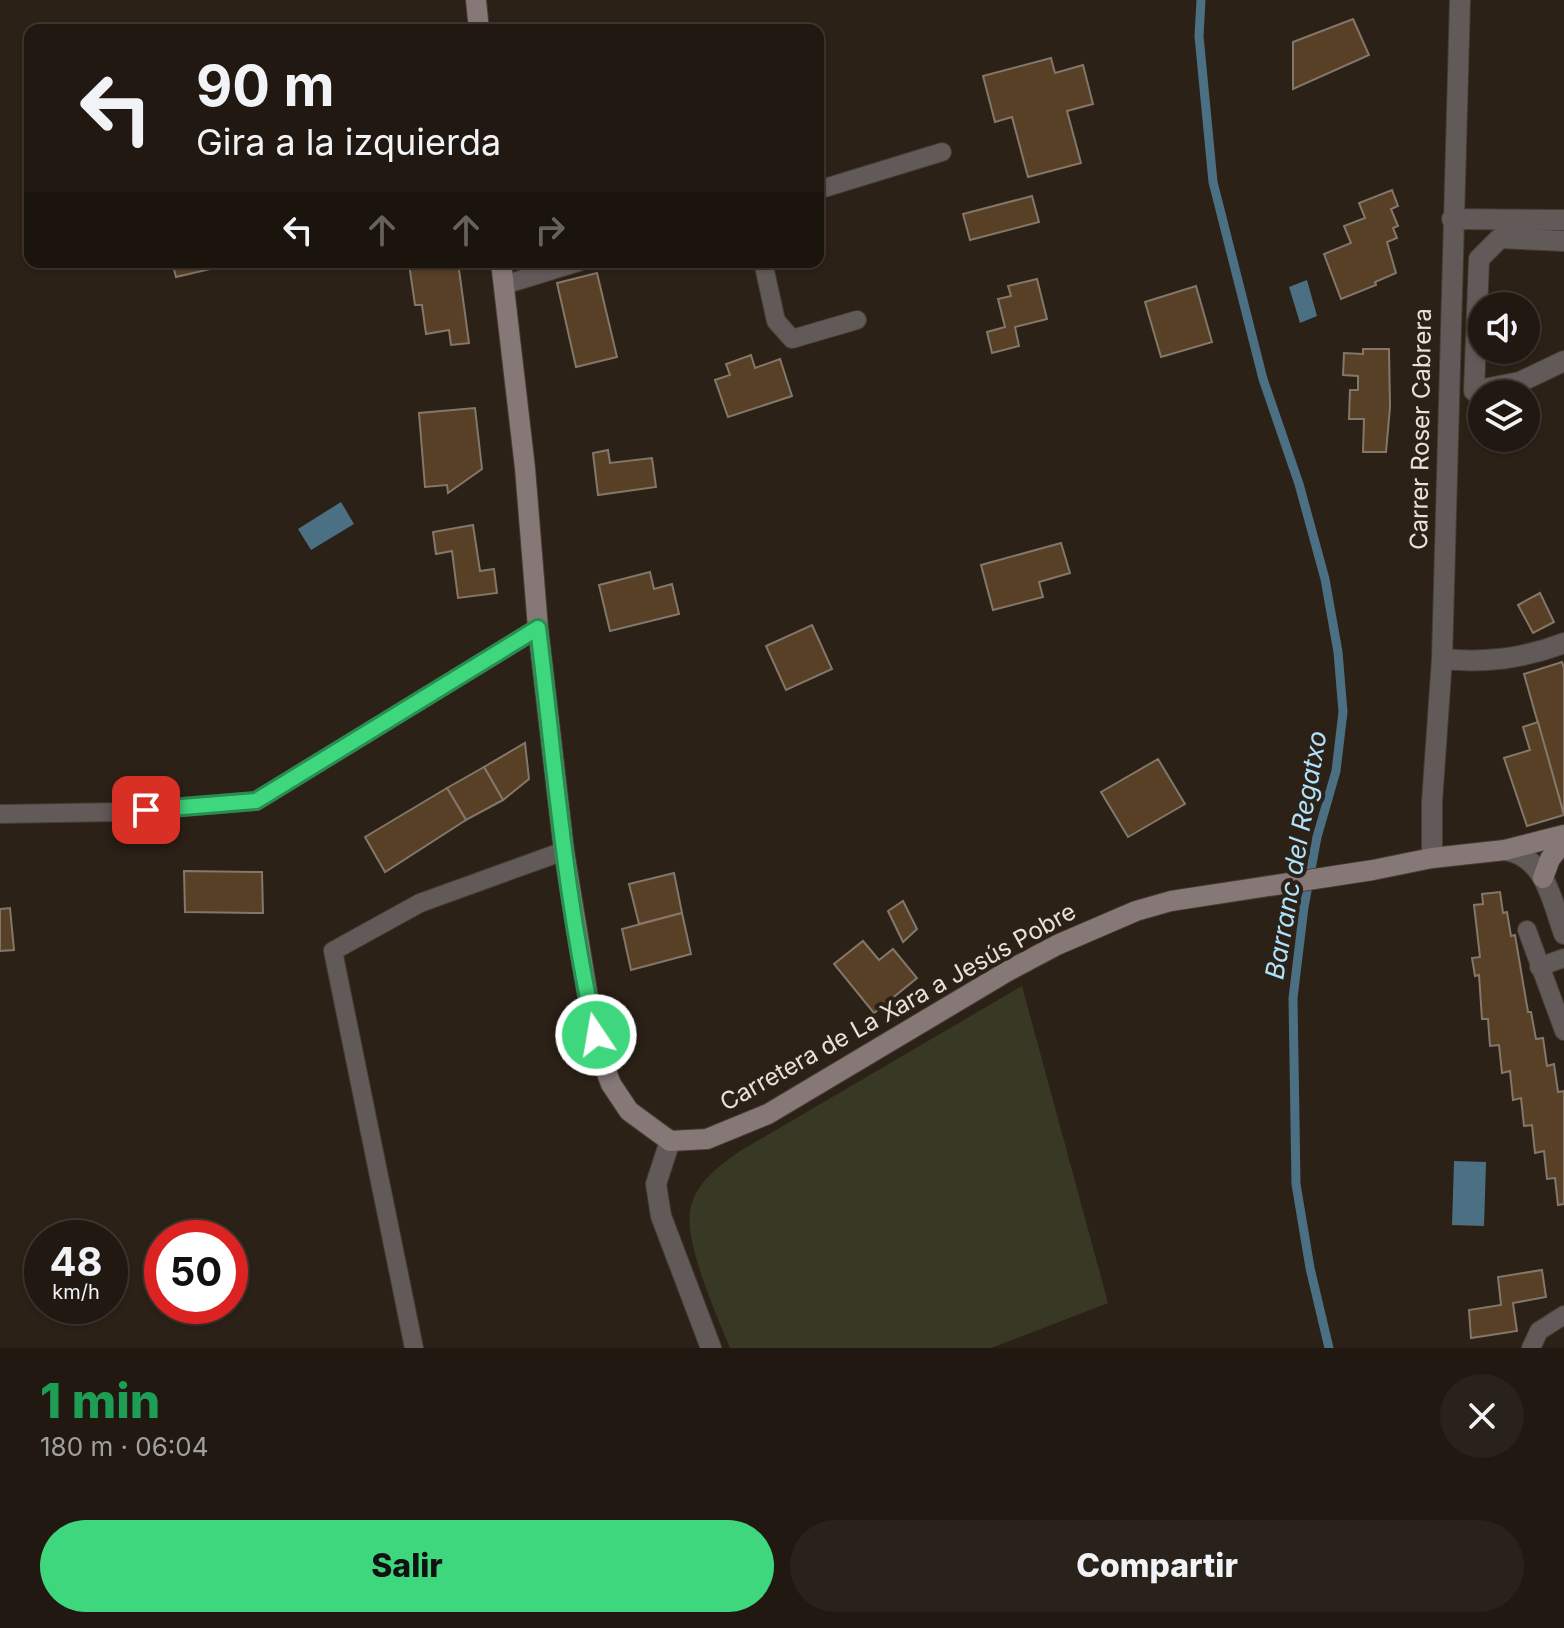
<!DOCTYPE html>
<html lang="es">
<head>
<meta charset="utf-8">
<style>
	:root { --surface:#211911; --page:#29221a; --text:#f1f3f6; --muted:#a2a09f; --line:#3e3831; --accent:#3fd77d }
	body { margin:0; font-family:Inter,sans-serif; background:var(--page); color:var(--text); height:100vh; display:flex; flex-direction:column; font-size:30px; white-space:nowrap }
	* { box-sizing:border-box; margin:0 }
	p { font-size:26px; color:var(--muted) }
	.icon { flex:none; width:44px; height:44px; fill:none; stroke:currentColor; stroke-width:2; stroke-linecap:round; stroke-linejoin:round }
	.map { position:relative; height:1348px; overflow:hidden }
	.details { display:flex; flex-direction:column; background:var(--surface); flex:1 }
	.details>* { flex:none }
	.banner { position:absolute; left:24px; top:24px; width:800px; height:244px; border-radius:16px; box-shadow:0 2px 6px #0004,0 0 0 2px var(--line); background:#211911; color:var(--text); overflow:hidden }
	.buttons { position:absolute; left:1468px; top:292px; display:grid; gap:16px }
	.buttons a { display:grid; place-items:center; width:72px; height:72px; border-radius:50%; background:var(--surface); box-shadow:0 2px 6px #0004,0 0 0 2px var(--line); font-size:40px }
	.speed { position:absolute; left:24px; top:1220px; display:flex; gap:16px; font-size:40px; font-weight:700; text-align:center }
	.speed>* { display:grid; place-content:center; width:104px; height:104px; border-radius:50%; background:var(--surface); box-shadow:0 2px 6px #0004,0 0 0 2px var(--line); line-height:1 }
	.speed small { font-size:20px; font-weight:400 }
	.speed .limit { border:12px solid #d22; background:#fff; color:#111 }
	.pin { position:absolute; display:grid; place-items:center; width:68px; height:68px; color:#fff; margin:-34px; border-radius:16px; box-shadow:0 4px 12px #0006 }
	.me { position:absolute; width:88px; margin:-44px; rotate:348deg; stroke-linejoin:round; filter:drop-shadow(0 0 6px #0008) }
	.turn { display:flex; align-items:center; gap:28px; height:168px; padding:0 40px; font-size:36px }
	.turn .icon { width:104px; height:104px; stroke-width:2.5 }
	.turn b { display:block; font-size:56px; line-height:68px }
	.lanes { display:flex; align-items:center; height:76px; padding:0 40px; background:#0003; justify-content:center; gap:40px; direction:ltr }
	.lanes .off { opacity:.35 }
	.round { display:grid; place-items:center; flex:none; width:84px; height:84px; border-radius:42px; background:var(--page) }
	.overview { display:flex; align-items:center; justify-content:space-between; height:136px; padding:0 40px }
	h1 { font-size:48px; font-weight:800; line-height:60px; color:#1e9e55 }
	.cta { display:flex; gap:16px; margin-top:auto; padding:16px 40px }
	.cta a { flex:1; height:92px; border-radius:48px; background:var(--accent); color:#111; font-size:32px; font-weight:800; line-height:92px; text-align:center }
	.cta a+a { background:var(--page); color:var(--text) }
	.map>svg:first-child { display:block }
</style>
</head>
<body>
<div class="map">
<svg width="1564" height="1348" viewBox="0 0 1564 1348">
	<rect width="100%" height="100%" fill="#2c2117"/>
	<path fill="#373925" d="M1022,986l86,317 -117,45h-261c-13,-33 -48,-108 -39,-142 7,-25 29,-41 49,-55z"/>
	<g fill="#4c7083">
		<polygon points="1307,280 1317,316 1300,323 1289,287"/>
		<polygon points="341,502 354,524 311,550 298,529"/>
		<polygon points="1454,1161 1486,1162 1484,1226 1452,1225"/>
	</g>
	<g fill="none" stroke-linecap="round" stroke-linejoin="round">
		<polyline stroke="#4c7083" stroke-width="9" points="1201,0 1199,36 1213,182 1263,379 1299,484 1325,579 1338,652 1343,712 1336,771 1317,837 1304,907 1293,998 1296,1184 1310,1268 1329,1348"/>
	</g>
	<g fill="#574026" stroke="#83776a" stroke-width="2">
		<polygon points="1353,19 1369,55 1293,89 1293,42"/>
		<polygon points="1051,58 1055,73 1083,65 1093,104 1067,111 1081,163 1028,177 1012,117 995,122 983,76"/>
		<polygon points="1392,190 1398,206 1391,209 1398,226 1393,228 1397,238 1387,242 1396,273 1375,282 1376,285 1341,299 1324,254 1351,243 1344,226 1365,218 1359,203"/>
		<polygon points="1032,196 1039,222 970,240 963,214"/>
		<polygon points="172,262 240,262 176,277"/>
		<polygon points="421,262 458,262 469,343 451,345 449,330 426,334 422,305 415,305 409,264"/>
		<polygon points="597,273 617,357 576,367 557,283"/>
		<polygon points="1037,279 1047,319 1015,327 1019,346 992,353 987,332 1005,327 998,299 1011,296 1008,286"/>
		<polygon points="1196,286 1212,342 1161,357 1145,302"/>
		<polygon points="1363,349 1389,349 1390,407 1386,452 1363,452 1364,419 1349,419 1350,390 1358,390 1358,376 1343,375 1344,353 1363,354"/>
		<polygon points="751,355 755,368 780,359 792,396 728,417 715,380 730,375 726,364"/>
		<polygon points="475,408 482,469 448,493 447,485 425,487 419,413"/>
		<polygon points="608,450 610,463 652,458 656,487 598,495 593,453"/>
		<polygon points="473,525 480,571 494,569 497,593 458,598 452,551 436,554 433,532"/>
		<polygon points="1061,543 1070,573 1039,582 1043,597 993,610 981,565"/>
		<polygon points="650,572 654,589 672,584 679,614 610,631 599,585"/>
		<polygon points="1540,593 1554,622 1533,633 1518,605"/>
		<polygon points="812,625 832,669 786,690 766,646"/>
		<polygon points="1562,662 1564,668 1564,815 1524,674"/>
		<polygon points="1538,722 1564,815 1527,826 1504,758 1530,750 1523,727"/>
		<polygon points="525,743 529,779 503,800 484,767"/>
		<polygon points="1158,759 1185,804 1128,837 1101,792"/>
		<polygon points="484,767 503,800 466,820 447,788"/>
		<polygon points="447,788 466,820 385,872 365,837"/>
		<polygon points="184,871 262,872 263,913 185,912"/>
		<polygon points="674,873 682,913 639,924 629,884"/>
		<polygon points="1500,892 1503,913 1507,912 1511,936 1515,935 1528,1012 1531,1012 1536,1039 1543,1038 1547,1066 1554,1064 1558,1092 1564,1091 1564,1204 1558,1205 1555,1178 1547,1179 1544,1151 1535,1153 1532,1125 1524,1126 1521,1098 1513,1100 1510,1071 1502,1073 1499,1045 1490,1046 1488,1019 1482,1019 1479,975 1475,976 1472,958 1480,957 1474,905 1483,904 1482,894"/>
		<polygon points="903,901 917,929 903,942 888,911"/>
		<polygon points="10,908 14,950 0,951 0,909"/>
		<polygon points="682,913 691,954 631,970 622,929"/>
		<polygon points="863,941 879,960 893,949 917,978 874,1013 834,964"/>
		<polygon points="1542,1270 1546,1297 1513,1303 1517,1331 1471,1338 1469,1310 1501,1305 1498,1277"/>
	</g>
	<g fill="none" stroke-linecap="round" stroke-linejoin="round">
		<g stroke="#463c32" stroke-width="20">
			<g id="service">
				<polyline points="818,190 942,152"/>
				<polyline points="763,262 776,321 792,339 857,320"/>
				<polyline points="504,285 579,262"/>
				<polyline points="0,814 119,812 256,801 538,628"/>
				<polyline points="1527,930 1564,1031"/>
				<polyline points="1539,967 1564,958"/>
				<polyline points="414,1348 333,951 420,903 564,851"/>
				<polyline points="1531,1348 1539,1331 1564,1315"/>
			</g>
		</g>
		<g stroke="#463c32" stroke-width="22">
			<polyline id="pedestrian" points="1564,241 1500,238 1479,259 1474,391 1520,382 1564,361"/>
		</g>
		<g stroke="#463c32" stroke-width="22">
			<g id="minor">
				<polyline points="1452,219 1564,220"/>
				<path d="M1442,659c44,4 80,0 122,-16"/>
				<path d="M1505,850c40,6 47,51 59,84"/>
				<polyline points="1432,858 1432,802 1442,659 1460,0"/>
				<polyline points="670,1141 656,1184 661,1216 711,1348"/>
			</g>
		</g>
		<g stroke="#463c32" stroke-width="22">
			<g id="secondary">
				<polyline points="476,0 479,30"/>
				<polyline points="501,262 525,468 538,628 564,851 588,998 601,1058 611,1084 629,1111 670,1141 707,1139 768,1114 1008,971 1057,945 1136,911 1171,901 1373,870 1432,858 1505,850 1564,835"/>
				<polyline points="1543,878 1550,859 1564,841"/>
			</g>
		</g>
		<use href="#service" stroke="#625a59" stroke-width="18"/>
		<use href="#pedestrian" stroke="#625a59" stroke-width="20"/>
		<use href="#minor" stroke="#625a59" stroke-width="20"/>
		<use href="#secondary" stroke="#867877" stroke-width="20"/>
	</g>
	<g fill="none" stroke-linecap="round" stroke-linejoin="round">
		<g stroke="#298c51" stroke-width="20">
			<path id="route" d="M146,810l110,-9 282,-173c17,136 27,273 58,407"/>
		</g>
		<use href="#route" stroke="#3fd77d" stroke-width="14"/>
	</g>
	<g text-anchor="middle" stroke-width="8" stroke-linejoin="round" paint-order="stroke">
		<g font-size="24" fill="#e9e2db" stroke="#2c2117">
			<text transform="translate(1421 429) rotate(-89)" y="8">Carrer Roser Cabrera</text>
			<text transform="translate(898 1007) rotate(-29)" y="8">Carretera de La Xara a Jesús Pobre</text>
		</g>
		<g font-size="26" font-style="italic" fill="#afe2fd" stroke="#2c2117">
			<text transform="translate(1296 855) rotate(-80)" y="9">Barranc del Regatxo</text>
		</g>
	</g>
</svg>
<div class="buttons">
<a><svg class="icon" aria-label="sound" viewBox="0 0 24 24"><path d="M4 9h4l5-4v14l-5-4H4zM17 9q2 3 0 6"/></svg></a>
<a><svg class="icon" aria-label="layers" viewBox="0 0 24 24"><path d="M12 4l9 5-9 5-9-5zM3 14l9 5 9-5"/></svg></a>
</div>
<div class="speed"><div>48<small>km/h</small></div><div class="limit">50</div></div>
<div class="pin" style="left:146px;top:810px;background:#d93025"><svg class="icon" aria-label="arrive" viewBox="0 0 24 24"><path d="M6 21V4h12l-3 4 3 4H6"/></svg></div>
<svg class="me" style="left:596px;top:1035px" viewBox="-20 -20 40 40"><circle r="17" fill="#3fd77d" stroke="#fff" stroke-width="3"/><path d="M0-11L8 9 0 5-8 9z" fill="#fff"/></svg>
<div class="banner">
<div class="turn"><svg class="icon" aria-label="left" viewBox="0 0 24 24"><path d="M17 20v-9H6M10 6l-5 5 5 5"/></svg><div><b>90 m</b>Gira a la izquierda</div></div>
<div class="lanes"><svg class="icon" aria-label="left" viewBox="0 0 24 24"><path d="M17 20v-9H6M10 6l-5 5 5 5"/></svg><svg class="icon off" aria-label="ahead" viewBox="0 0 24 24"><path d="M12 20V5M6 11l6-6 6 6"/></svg><svg class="icon off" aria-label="ahead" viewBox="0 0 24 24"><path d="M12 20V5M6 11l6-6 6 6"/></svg><svg class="icon off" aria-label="right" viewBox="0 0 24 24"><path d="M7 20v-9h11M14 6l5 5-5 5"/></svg></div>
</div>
</div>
<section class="details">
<div class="overview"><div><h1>1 min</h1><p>180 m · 06:04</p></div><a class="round"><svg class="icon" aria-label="close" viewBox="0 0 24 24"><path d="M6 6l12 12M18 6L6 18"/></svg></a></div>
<div class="cta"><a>Salir</a><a>Compartir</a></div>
</section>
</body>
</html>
